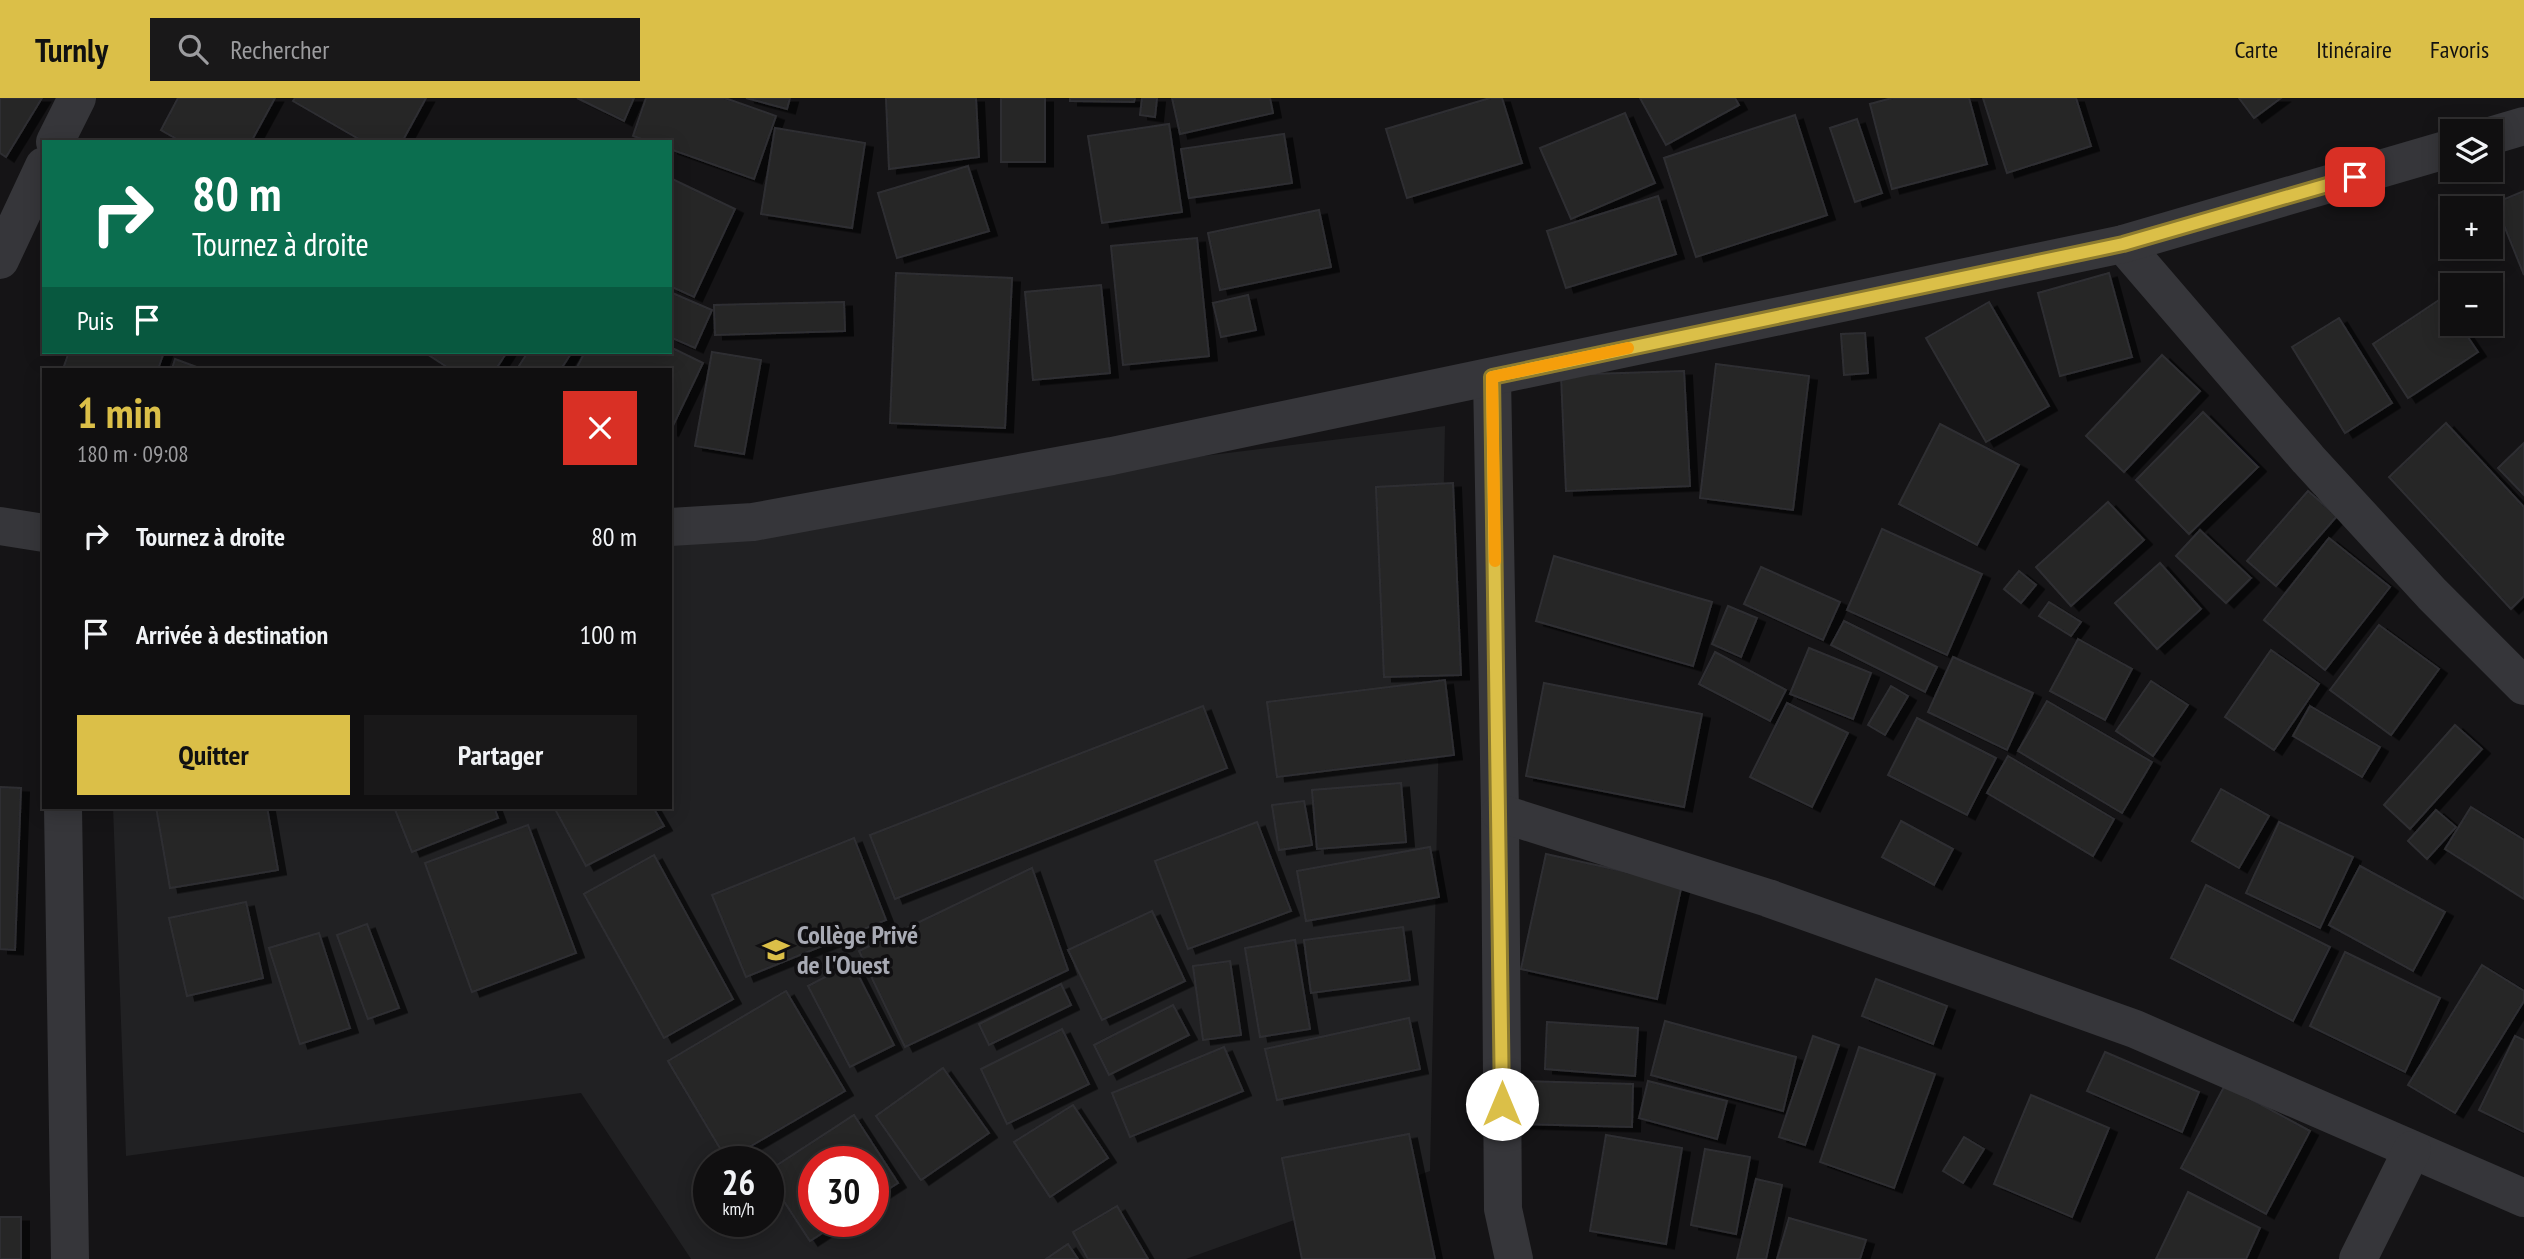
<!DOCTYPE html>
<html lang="fr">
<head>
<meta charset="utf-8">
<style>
	:root { --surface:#100f10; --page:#191819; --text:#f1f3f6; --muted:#9c9c9f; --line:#302f30; --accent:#dbbf48 }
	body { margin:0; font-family:"PT Sans Narrow",sans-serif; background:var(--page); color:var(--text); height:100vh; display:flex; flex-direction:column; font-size:26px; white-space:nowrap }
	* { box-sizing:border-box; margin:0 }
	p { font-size:23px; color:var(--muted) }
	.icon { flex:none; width:38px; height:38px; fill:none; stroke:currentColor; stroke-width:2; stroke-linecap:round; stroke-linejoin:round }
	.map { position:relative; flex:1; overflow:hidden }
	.side { position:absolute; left:42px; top:270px; width:630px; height:441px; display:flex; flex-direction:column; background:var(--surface); border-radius:0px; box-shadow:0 4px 18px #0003,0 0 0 2px var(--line) }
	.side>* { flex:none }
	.hud { position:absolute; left:42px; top:42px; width:630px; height:214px; border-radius:0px; box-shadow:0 4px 18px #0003,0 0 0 2px var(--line); background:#0b6e4f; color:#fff; overflow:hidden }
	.buttons { position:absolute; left:2440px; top:21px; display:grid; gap:14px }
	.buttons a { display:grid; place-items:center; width:63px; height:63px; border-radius:0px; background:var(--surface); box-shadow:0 4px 18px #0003,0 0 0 2px var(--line); font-size:35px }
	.speed { position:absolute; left:693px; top:1048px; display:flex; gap:14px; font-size:35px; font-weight:700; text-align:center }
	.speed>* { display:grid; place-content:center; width:91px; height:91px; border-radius:50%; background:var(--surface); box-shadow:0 4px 18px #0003,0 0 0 2px var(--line); line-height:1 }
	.speed small { font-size:18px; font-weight:400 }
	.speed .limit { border:10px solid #d22; background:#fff; color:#111 }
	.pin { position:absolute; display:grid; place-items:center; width:60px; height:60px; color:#fff; margin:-30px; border-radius:14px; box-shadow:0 4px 10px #0006 }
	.me { position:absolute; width:77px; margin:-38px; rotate:0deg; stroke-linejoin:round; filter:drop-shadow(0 0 5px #0008) }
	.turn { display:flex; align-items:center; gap:24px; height:147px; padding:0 35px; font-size:32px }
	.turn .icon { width:91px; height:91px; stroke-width:2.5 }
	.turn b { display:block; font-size:49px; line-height:60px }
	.then { display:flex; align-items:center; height:66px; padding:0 35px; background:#0003; gap:14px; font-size:26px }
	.round { display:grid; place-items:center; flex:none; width:74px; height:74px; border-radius:0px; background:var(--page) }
	.headline { display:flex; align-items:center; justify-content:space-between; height:119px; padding:0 35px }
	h1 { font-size:42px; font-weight:700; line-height:52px; color:var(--accent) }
	.cta { display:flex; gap:14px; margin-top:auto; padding:14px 35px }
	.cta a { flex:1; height:80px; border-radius:0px; background:var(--accent); color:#111; font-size:28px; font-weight:700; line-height:80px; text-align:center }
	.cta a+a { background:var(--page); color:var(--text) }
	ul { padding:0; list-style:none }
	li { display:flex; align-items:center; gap:21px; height:98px; padding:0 35px }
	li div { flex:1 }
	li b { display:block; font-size:26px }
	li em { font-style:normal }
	header { display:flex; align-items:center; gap:42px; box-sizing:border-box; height:98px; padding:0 35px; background:var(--accent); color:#111 }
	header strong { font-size:33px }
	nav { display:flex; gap:38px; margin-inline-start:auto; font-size:24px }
	.search { width:490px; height:63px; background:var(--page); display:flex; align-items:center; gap:18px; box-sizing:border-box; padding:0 24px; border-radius:0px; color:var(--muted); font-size:26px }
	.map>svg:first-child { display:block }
</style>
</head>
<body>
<header>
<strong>Turnly</strong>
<div class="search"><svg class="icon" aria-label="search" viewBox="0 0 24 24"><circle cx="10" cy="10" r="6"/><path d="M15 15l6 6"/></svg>Rechercher</div>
<nav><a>Carte</a><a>Itinéraire</a><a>Favoris</a></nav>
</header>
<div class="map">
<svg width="2524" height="1161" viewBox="0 0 2524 1161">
	<defs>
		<filter id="shadow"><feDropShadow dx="8" dy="4.5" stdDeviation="0" flood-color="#0009"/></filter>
	</defs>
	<rect width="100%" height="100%" fill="#151416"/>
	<path fill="#212123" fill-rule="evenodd" d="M1445,328l-15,745 -244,88h-495l-110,-166 -455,63 -13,-349h557v-285zM709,1064h59v60h-59zM814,1064h59v60h-59z"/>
	<g fill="#252527" stroke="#2f2f32" stroke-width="2" filter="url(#shadow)">
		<polygon points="0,0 42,0 6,59 0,55"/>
		<polygon points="178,0 275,0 251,44 182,44 161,32"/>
		<polygon points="295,0 426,0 402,44 364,44 293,3"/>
		<polygon points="577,0 634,0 624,23"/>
		<polygon points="646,0 725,0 776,18 754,81 670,51 670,44 650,44 633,38"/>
		<polygon points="746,0 790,0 787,11"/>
		<polygon points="886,0 976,0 979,59 889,71"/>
		<rect x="1001" y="0" width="44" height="64"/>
		<polygon points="1070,0 1135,0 1134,4 1070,3"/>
		<polygon points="1142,0 1157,0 1155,19 1140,17"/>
		<polygon points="1172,0 1270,0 1273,15 1180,36"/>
		<polygon points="1490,0 1502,0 1522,65 1407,100 1386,31"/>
		<polygon points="1640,0 1735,0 1739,7 1666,47"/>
		<polygon points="1892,0 1969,0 1987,66 1892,91 1870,6"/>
		<polygon points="1983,0 2076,0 2091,48 2007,75"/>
		<polygon points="2239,0 2281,0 2254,20"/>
		<polygon points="1625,15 1655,85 1571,121 1540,50"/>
		<polygon points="1795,17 1827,117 1696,159 1664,60"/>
		<polygon points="1857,21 1882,95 1855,104 1830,30"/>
		<polygon points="1169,26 1182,114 1102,125 1088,38"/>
		<polygon points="775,30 865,45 852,130 761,116"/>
		<polygon points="1284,36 1292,85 1189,100 1181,51"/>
		<polygon points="968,68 989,133 897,160 878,95"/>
		<polygon points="670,80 735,111 694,199 670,188"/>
		<polygon points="2524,93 2524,177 2495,105"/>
		<polygon points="1658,98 1676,156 1566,190 1547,133"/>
		<polygon points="1319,112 1331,169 1220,192 1208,135"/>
		<polygon points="1197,140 1209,258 1123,267 1111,148"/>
		<polygon points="896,175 1012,180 1005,330 890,325"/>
		<polygon points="2109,175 2132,259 2060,278 2038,195"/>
		<polygon points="1101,187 1110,275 1033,282 1025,194"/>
		<polygon points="670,194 712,212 695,250 670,239"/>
		<polygon points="1248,197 1256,232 1221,239 1213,205"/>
		<polygon points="2442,200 2452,214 2452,226 2459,226 2478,254 2408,300 2373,246"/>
		<polygon points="844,204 845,233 715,237 714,207"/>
		<polygon points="1989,204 2049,308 1986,344 1926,240"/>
		<polygon points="2339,220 2392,305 2345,335 2292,249"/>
		<polygon points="1865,235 1868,275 1844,277 1841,236"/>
		<polygon points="670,249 703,265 670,334 670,271 576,271 585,254 670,254"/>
		<polygon points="69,254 164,254 158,271 63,271"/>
		<polygon points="424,254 507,254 496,271 450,271"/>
		<polygon points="528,254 572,254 561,271 517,271"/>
		<polygon points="712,254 761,262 744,356 695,348"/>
		<polygon points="2162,257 2200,293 2124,374 2086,338"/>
		<polygon points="175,261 202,271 172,271"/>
		<polygon points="1716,266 1809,278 1793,412 1700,400"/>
		<polygon points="1684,273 1690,388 1566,393 1561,277"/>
		<polygon points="2203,314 2258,369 2189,436 2136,382"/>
		<polygon points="2446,325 2524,409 2524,498 2511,511 2389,379"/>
		<polygon points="1940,326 2019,367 1977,447 1899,406"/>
		<polygon points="2524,345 2524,397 2498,370"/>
		<polygon points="1453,385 1461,577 1384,579 1376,389"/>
		<polygon points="2308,393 2337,418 2276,488 2247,463"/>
		<polygon points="2108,404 2144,442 2071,508 2036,469"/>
		<polygon points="1882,431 1982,476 1947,557 1847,512"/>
		<polygon points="2200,432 2251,480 2226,505 2176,458"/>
		<polygon points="2329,440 2390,489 2325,572 2264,522"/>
		<polygon points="1554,458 1712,504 1693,568 1536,523"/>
		<polygon points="2160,465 2201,511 2157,551 2115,505"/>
		<polygon points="1761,469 1840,504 1823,542 1744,506"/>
		<polygon points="2019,473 2036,487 2021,505 2004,491"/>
		<polygon points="2049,504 2081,524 2071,538 2039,518"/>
		<polygon points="1728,508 1757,520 1741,559 1712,546"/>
		<polygon points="1844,523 1937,569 1925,594 1831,547"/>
		<polygon points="2379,527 2439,571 2391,637 2330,592"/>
		<polygon points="2078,541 2132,571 2105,622 2050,593"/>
		<polygon points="1809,550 1871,575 1853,621 1790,596"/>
		<polygon points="2271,552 2319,586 2274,652 2225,619"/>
		<polygon points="1715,554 1786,592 1770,623 1699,586"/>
		<polygon points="1953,559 2033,595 2007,652 1928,614"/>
		<polygon points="1445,582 1454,657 1277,679 1267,604"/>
		<polygon points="2151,583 2188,607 2153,658 2116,633"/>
		<polygon points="1544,585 1702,616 1684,709 1526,678"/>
		<polygon points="1891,588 1908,598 1885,637 1868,627"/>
		<polygon points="2047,603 2152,664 2122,715 2018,653"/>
		<polygon points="1787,605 1848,635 1812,709 1750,679"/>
		<polygon points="1203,608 1227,670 895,801 870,737"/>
		<polygon points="2310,608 2380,649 2362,679 2293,638"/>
		<polygon points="1917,620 1996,660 1967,717 1888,677"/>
		<polygon points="2455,627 2482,651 2410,731 2384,707"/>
		<polygon points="2008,658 2114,721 2093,758 1987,695"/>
		<polygon points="1401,685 1406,744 1317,751 1312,692"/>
		<polygon points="0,689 21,690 15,852 0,851"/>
		<polygon points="2221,691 2269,718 2239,770 2192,743"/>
		<polygon points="1304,703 1312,747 1279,752 1272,707"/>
		<polygon points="156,709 267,709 278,772 170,790"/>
		<polygon points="394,709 494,709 498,720 412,754"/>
		<polygon points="554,709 653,709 664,728 586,768"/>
		<polygon points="2471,709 2524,742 2524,801 2445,751"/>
		<polygon points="2436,712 2456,729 2427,761 2408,743"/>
		<polygon points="1901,723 1953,751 1934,787 1882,759"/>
		<polygon points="1257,724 1291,813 1188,851 1155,763"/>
		<polygon points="2279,724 2353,759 2320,830 2246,795"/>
		<polygon points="528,727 576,855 472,894 425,765"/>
		<polygon points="854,740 886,822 746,879 712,797"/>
		<polygon points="1430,749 1439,799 1306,823 1297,773"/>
		<polygon points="1546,756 1682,786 1657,901 1521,871"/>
		<polygon points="654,757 733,901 664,940 584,796"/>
		<polygon points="2360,768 2445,814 2413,873 2329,827"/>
		<polygon points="1032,770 1068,872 905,949 859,853"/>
		<polygon points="2206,787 2330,849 2293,923 2171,860"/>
		<polygon points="246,804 263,880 187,898 169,820"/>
		<polygon points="1152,813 1185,883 1102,922 1068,852"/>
		<polygon points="367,826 399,910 368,921 337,837"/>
		<polygon points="1403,829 1410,882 1311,895 1304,842"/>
		<polygon points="319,835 350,930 300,946 269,850"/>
		<polygon points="1295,842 1310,931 1260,939 1245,850"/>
		<polygon points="2345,854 2440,900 2405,974 2310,928"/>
		<polygon points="1230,863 1241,937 1203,942 1193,868"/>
		<polygon points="852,865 894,947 850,969 808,888"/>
		<polygon points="2482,867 2524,893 2524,903 2455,1015 2408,987"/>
		<polygon points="1876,881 1947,908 1933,946 1862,918"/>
		<polygon points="1061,886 1071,907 989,947 979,926"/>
		<polygon points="786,893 845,993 727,1062 668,963"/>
		<polygon points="1173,907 1189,937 1109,977 1094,947"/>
		<polygon points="1409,920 1420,971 1277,1002 1265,951"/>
		<polygon points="1665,923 1796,959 1783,1013 1651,977"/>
		<polygon points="1547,924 1638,930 1635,978 1545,971"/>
		<polygon points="1062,931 1089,986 1007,1026 981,971"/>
		<polygon points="1813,938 1839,947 1805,1047 1779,1039"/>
		<polygon points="2515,938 2524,942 2524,1034 2479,1012"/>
		<polygon points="1224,949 1243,993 1130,1039 1112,995"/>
		<polygon points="1859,949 1935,976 1894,1090 1820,1064"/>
		<polygon points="2105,954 2199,994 2182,1034 2087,993"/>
		<polygon points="943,970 989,1035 921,1082 876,1018"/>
		<polygon points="1520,983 1633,986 1632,1029 1519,1026"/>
		<polygon points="1648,983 1727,1003 1717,1041 1639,1020"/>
		<polygon points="2225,987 2310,1033 2266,1116 2181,1070"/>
		<polygon points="2031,997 2109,1030 2072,1119 1994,1086"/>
		<polygon points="1073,1007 1108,1060 1050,1099 1014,1044"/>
		<polygon points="854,1017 898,1085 873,1101 873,1064 814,1064 814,1124 839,1124 810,1143 768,1079 768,1073"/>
		<polygon points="1409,1036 1435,1161 1302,1161 1282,1060"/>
		<polygon points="1606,1037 1682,1050 1666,1146 1590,1133"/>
		<polygon points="1964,1039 1984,1051 1963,1085 1943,1073"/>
		<polygon points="1705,1051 1750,1059 1736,1136 1691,1127"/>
		<polygon points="1756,1081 1782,1087 1766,1161 1737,1161"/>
		<polygon points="2188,1094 2260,1130 2246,1161 2156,1161"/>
		<polygon points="1117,1108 1148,1161 1088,1161 1073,1134"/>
		<rect x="0" y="1119" width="21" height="42"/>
		<polygon points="1789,1120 1866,1142 1860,1161 1777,1161"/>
		<polygon points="1068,1146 1078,1161 1046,1161"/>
	</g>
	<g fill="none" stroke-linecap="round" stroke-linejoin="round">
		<g stroke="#36363a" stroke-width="38">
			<polyline points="2490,38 2524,28"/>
			<polyline points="55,44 77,0"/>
			<polyline points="2123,146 2308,361 2432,496 2524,588"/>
			<polyline points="0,162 44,68"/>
			<polyline points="1492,279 1500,715 1503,1111 1514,1161"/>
			<polyline points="0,428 44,435"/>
			<polyline points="670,429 753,424 1112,358 2123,146 2452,50"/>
			<polyline points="63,709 70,1161"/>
			<polyline points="1500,715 1768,800 2135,931 2524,1100"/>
			<polyline points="2358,1161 2412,1052"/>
		</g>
	</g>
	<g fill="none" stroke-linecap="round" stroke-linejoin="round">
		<g stroke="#8e7c2f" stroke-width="18">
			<polyline id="route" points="1502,1006 1492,279 2123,146 2355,79"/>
		</g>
		<use href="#route" stroke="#dbbf48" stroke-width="12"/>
		<polyline stroke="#f59e0b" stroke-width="12" points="1495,463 1492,279 1628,250"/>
	</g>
	<defs>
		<g id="school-bare" transform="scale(2.1)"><path d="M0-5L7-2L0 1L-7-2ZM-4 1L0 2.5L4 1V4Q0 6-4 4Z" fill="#dbbf48" stroke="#100f11" stroke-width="2.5" paint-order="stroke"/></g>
	</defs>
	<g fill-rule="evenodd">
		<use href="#school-bare" x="776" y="852"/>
	</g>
	<g text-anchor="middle" stroke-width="7" stroke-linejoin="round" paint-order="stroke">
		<g font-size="26" font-weight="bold" fill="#a8aab4" stroke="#100f11" text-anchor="start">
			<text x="797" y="846">Collège Privé<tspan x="797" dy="30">de l'Ouest</tspan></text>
		</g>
	</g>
</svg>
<div class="buttons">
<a><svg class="icon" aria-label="layers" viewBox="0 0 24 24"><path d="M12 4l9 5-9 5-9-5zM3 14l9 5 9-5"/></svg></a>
<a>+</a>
<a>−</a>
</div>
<div class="speed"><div>26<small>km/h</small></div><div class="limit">30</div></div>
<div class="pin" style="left:2355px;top:79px;background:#d93025"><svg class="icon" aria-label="arrive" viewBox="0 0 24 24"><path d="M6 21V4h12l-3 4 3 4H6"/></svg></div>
<svg class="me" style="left:1502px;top:1006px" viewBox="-20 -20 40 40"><circle r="19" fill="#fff"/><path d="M0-13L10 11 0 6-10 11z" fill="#dbbf48"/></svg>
<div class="hud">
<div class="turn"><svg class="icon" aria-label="right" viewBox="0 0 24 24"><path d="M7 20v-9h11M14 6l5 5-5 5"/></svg><div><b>80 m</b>Tournez à droite</div></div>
<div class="then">Puis<svg class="icon" aria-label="arrive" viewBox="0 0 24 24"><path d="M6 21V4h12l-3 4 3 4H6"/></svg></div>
</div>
<section class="side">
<div class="headline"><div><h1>1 min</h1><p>180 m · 09:08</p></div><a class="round" style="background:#d93025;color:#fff"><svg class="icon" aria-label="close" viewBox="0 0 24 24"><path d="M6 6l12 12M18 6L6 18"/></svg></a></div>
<ul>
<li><svg class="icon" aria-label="right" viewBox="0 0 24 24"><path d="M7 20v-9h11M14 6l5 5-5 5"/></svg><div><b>Tournez à droite</b></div><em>80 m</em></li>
<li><svg class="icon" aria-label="arrive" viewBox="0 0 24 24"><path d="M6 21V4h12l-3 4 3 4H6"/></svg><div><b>Arrivée à destination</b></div><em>100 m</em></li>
</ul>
<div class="cta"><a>Quitter</a><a>Partager</a></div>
</section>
</div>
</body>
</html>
